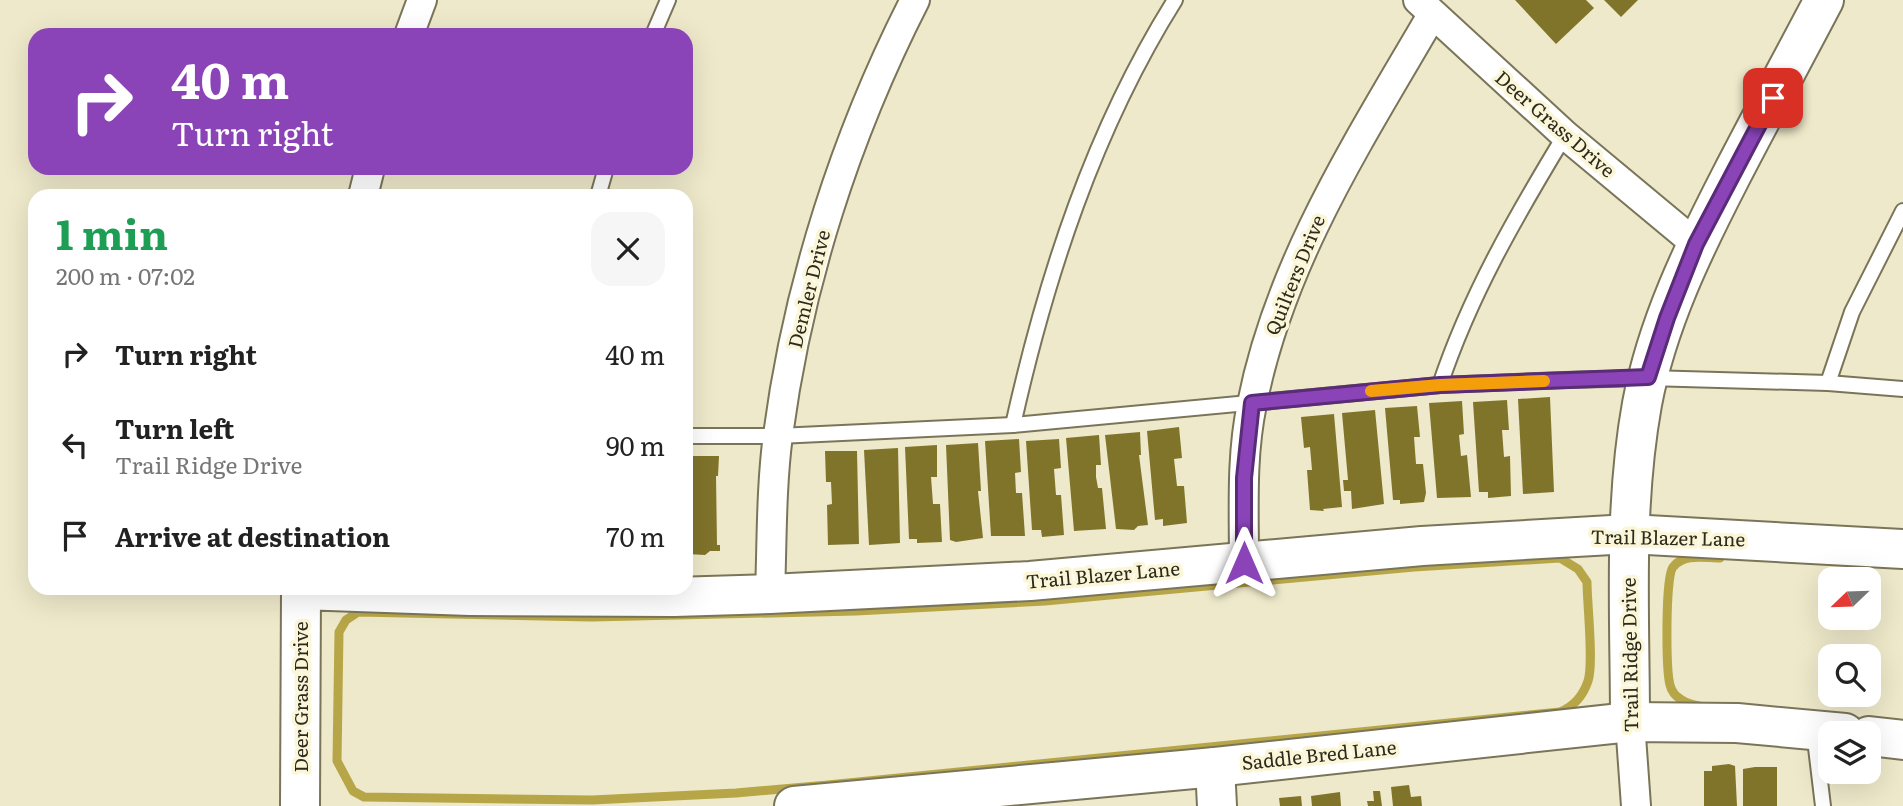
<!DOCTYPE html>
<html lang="en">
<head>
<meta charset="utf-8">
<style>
	:root { --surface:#fff; --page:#f6f6f6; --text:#222; --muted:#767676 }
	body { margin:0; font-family:Literata,serif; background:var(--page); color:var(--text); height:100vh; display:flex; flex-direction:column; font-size:26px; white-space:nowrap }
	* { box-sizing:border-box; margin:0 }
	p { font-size:23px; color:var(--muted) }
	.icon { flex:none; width:38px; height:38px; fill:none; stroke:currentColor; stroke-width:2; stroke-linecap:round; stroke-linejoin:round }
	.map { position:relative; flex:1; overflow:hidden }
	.sheet { position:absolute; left:28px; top:189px; width:665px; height:406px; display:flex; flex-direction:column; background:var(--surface); border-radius:21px; box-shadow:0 7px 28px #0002 }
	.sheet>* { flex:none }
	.guide { position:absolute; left:28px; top:28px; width:665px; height:147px; border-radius:21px; box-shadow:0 7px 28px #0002; background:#8a44b8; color:#fff; overflow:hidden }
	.needle { width:46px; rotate:247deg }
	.controls { position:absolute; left:1818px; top:567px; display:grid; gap:14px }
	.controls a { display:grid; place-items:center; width:63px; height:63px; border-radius:14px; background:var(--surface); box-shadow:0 7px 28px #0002; font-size:35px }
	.pin { position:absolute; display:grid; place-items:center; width:60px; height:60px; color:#fff; margin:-30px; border-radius:14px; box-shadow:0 4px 10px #0006 }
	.me { position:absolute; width:77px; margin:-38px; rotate:0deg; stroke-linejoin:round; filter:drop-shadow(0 0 5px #0008) }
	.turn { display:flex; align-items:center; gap:24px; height:147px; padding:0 28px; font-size:32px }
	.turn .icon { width:91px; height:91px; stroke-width:2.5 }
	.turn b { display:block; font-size:49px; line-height:60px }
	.round { display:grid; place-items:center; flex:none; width:74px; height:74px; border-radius:21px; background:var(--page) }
	.overview { display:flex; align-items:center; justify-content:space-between; height:119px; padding:0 28px }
	h1 { font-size:42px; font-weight:700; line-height:52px; color:#1e9e55 }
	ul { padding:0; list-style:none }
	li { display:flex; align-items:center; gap:21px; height:91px; padding:0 28px }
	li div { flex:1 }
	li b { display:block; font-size:26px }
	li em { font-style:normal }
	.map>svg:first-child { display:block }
</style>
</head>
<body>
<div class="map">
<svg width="1903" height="806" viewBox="0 0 1903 806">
	<rect width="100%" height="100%" fill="#eee9ca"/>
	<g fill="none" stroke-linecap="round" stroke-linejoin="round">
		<g stroke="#b7a647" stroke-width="9">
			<path d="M1560,558l18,11 9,13c0,21 7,82 1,99 -5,15 -13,25 -28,31l-732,73 -92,8 -144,7 -228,-3 -11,-6 -16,-30 2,-129 7,-12 12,-8 233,5 265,-6 189,-10 369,-34z"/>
			<path d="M1699,706c-12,-2 -26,-8 -29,-21 -4,-15 -5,-108 3,-118 11,-14 32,-9 47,-9"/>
		</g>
	</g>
	<g fill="#80742b">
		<polygon points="1515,0 1586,0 1594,8 1556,44"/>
		<polygon points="1604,0 1638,0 1621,17"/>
		<polygon points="1550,397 1554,492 1523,494 1518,399"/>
		<polygon points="1507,400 1509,430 1502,430 1504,457 1510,456 1511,496 1488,498 1488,492 1479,492 1473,402"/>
		<polygon points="1462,401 1464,434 1459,435 1461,456 1467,455 1471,497 1437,498 1429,403"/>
		<polygon points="1417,406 1420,437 1414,437 1416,464 1423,464 1426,493 1424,502 1400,504 1400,500 1393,500 1385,408"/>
		<polygon points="1375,410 1384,504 1352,509 1351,491 1344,491 1343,480 1348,480 1342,413"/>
		<polygon points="1334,414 1342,507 1323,509 1324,511 1310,510 1307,470 1312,470 1310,447 1304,448 1301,417"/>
		<polygon points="1179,427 1182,458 1174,459 1177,486 1184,486 1187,523 1163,526 1163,519 1155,520 1147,431"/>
		<polygon points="1140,432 1141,455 1139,455 1148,525 1138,526 1134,530 1116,529 1105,435"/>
		<polygon points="1099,435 1101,465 1096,465 1096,477 1098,488 1102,488 1106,529 1074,531 1066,438"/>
		<polygon points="1019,439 1021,472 1015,473 1016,493 1022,493 1025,536 991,536 985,441"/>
		<polygon points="1059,439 1061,468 1054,469 1056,495 1061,495 1064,535 1042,537 1041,530 1032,530 1026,441"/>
		<polygon points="978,443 981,491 978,491 983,538 956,542 950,540 946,445"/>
		<polygon points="937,445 937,477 931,477 933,504 940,504 942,542 917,543 917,539 909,539 905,447"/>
		<polygon points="898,448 900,543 869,545 864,450"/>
		<polygon points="825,451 857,451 859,544 828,545 827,505 832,504 831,482 826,482"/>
		<polygon points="686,456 719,456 718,476 716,476 717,545 720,545 720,551 710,551 705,555 687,554"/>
		<polygon points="1729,764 1735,766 1737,806 1704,806 1704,771 1712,771 1712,766"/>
		<polygon points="1755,767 1777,767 1777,806 1743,806 1743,769"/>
		<polygon points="1409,785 1411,797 1421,796 1422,806 1393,806 1391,787"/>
		<polygon points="1373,791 1380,791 1382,806 1368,806 1367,801 1374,801"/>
		<polygon points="1340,792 1341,806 1312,806 1311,796"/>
		<polygon points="1301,796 1302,806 1280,806 1279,798"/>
	</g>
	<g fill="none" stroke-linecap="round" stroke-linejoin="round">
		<g stroke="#7a7559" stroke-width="18">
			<g id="lane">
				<polyline points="653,35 668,0"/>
				<polyline points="598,196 606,168"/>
				<polyline points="1828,383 1852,312 1903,211"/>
				<path d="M1440,385c30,-90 76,-169 125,-250"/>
				<path d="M1013,425c33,-148 81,-296 162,-425"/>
				<polyline points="686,436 778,436 1013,425 1440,385 1564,380 1648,378 1828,383 1903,389"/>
				<polyline points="1814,731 1823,806"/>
			</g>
		</g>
		<g stroke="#7a7559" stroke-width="32">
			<g id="street">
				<polyline points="1418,0 1565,135 1696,244"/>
				<polyline points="409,35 422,0"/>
				<polyline points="363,196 370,168"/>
				<path d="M1244,563c0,-53 -3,-107 8,-159 28,-143 108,-265 180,-389"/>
				<path d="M770,594c2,-53 1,-106 8,-159 20,-151 68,-300 137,-435"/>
				<polyline points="1630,722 1636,806"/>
			</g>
		</g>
		<g stroke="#7a7559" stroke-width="42">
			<g id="secondary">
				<path d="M1630,722c0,-106 -7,-213 12,-318 15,-80 51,-154 88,-226 31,-60 63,-119 94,-178"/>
				<polyline points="1869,736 1903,740"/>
				<polyline points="1215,767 1217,806"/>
				<polyline points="300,806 301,590 470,596 674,597 770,594 1030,581 1422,546 1629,534 1903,549"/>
				<polyline points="794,806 1215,767 1630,722 1737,723 1845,733"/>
			</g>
		</g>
		<use href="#lane" stroke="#fff" stroke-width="14"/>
		<use href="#street" stroke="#fff" stroke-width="28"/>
		<use href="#secondary" stroke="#fff" stroke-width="38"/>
	</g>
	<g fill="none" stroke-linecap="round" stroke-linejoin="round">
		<g stroke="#5a2c78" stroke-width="18">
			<polyline id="route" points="1244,563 1244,478 1252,403 1440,385 1648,377 1667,318 1696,244 1773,98"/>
		</g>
		<use href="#route" stroke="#8a44b8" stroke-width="12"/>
		<polyline stroke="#f59e0b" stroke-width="12" points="1371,391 1440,385 1544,381"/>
	</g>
	<g text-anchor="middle" stroke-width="7" stroke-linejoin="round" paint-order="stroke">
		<g font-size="19" fill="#2c2a1e" stroke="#fbf6d7">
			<text transform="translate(1555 124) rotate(41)" y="7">Deer Grass Drive</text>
			<text transform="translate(1295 275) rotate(-68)" y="7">Quilters Drive</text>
			<text transform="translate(809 289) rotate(-76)" y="7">Demler Drive</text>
			<text transform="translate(1668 538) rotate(1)" y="7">Trail Blazer Lane</text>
			<text transform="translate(1103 575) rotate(-5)" y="7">Trail Blazer Lane</text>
			<text transform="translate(1630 655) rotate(-91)" y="7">Trail Ridge Drive</text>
			<text transform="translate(301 697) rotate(-90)" y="7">Deer Grass Drive</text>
			<text transform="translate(1319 755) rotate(-6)" y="7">Saddle Bred Lane</text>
		</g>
	</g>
</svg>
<div class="controls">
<a><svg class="needle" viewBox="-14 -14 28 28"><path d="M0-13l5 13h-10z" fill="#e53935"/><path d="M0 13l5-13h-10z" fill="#767676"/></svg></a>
<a><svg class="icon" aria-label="search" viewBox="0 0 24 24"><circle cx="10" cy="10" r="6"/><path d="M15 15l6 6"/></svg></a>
<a><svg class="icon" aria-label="layers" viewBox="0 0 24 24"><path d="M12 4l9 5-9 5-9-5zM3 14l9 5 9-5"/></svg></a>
</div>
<div class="pin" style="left:1773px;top:98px;background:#d93025"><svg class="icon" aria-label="arrive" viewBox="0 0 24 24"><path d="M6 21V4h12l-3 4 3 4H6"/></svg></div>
<svg class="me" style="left:1244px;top:563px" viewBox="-20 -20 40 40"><path d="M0-17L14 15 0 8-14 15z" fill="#8a44b8" stroke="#fff" stroke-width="4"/></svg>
<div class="guide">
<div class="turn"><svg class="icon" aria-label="right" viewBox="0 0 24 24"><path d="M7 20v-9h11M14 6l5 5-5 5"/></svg><div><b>40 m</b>Turn right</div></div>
</div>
<section class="sheet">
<div class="overview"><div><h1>1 min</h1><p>200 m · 07:02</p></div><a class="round"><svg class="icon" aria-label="close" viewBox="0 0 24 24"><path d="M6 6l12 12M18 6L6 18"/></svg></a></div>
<ul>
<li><svg class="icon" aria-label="right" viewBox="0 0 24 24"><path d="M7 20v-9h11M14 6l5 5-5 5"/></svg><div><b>Turn right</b></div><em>40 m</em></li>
<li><svg class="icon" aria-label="left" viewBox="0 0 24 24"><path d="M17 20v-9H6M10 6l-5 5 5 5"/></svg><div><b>Turn left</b><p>Trail Ridge Drive</p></div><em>90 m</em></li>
<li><svg class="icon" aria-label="arrive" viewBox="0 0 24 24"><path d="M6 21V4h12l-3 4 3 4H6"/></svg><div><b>Arrive at destination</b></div><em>70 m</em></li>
</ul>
</section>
</div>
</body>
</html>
